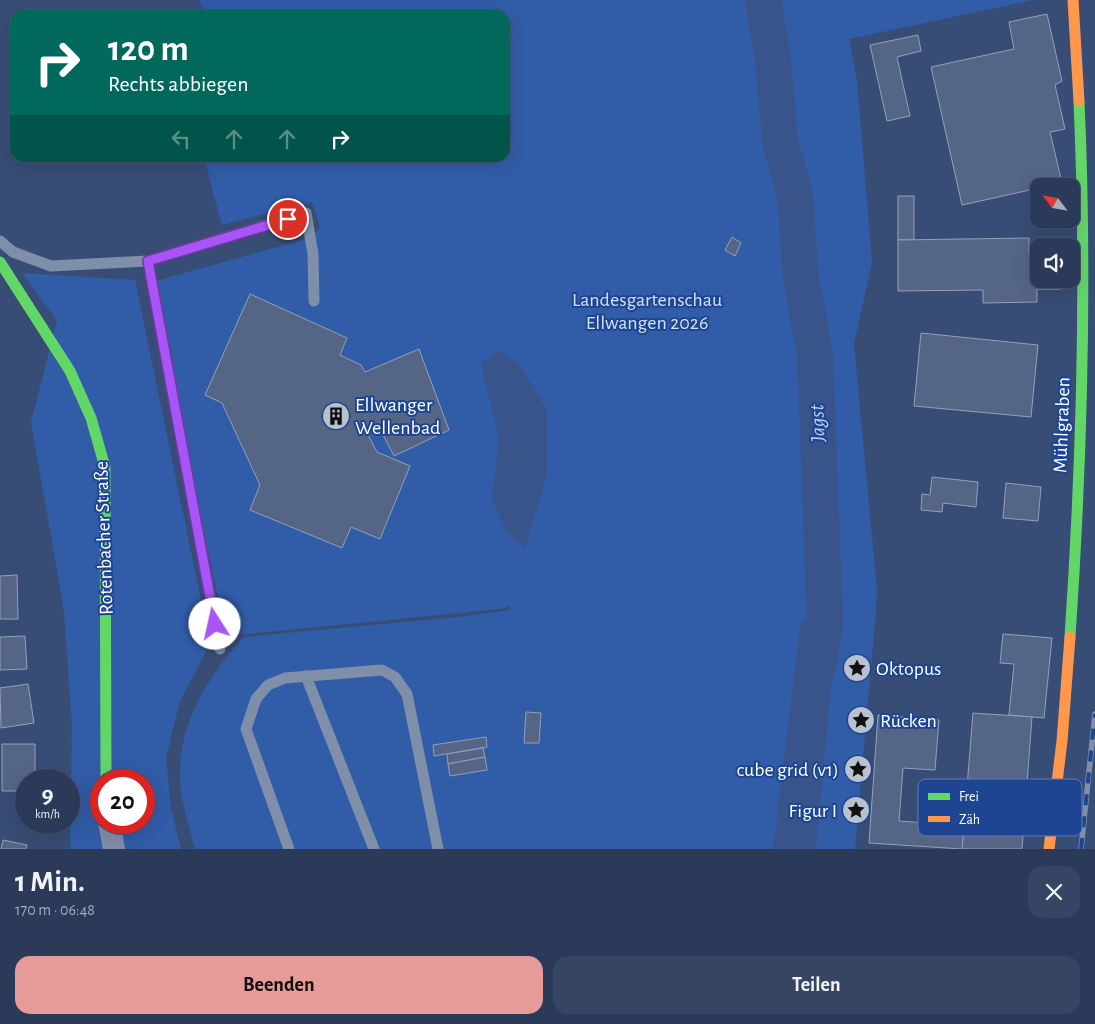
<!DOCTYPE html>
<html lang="de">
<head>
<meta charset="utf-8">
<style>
	:root { --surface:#2a3a58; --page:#364561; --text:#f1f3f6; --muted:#a5adba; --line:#46546e; --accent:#e69b98 }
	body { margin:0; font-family:"Alegreya Sans",sans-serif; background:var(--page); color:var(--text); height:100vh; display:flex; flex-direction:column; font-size:19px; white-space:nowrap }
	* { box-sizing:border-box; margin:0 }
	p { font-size:16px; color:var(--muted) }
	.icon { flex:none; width:28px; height:28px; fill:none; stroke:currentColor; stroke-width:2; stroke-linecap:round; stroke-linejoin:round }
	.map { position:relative; height:849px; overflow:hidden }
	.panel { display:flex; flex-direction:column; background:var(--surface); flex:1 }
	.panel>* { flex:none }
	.banner { position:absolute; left:10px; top:10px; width:500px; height:152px; border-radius:15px; box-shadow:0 5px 20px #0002,0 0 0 1px var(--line); background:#00695c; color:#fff; overflow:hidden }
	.needle { width:32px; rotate:301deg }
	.tools { position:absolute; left:1030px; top:178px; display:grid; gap:10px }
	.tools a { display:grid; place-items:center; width:50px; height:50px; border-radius:10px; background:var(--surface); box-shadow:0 5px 20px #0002,0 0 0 1px var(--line); font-size:25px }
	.speed { position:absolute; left:15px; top:769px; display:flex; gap:10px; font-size:25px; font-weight:700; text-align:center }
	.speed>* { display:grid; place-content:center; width:65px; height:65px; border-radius:50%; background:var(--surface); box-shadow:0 5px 20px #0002,0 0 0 1px var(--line); line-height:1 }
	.speed small { font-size:12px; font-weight:400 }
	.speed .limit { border:8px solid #d22; background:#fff; color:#111 }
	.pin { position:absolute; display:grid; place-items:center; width:42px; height:42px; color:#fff; margin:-21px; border:2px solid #fff; border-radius:50%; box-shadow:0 1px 5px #0007 }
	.me { position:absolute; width:55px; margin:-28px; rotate:350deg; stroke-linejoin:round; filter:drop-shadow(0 0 4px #0008) }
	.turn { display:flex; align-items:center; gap:18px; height:105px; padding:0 15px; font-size:22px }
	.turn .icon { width:65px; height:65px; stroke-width:2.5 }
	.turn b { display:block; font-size:35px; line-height:42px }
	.lanes { display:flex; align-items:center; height:48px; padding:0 15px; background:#0003; justify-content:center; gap:25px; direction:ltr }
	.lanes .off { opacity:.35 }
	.round { display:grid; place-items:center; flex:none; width:52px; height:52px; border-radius:15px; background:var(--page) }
	.head { display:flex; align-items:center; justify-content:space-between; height:85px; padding:0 15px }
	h1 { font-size:30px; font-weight:600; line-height:38px }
	.button { display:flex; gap:10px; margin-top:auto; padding:10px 15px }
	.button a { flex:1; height:58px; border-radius:15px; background:var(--accent); color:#111; font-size:20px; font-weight:600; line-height:58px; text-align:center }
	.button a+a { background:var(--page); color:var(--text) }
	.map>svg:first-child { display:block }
</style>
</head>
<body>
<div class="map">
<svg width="1095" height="849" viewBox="0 0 1095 849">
	<rect width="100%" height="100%" fill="#384d76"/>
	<g fill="#315ca7" fill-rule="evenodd">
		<path d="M199,0h835l-185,39 8,41 15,183 -18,81 23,247 -1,20 -21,238h-660c-6,-24 -15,-50 -15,-75 0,-55 29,-97 63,-137l215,-20 53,-7 -2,-4 -8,3 -275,27 -74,-354 158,-44 10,-11 -8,-25 -90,23 -18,-67h301v-143h-280l-20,-2z"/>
		<path d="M22,273l113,7 75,364 -30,57 -14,57 5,51 10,40h-111l2,-123 -8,-115 -33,-189 26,-101zM101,780h43v42h-43z"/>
	</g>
	<g fill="#38548b">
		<polygon points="498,350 521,366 547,412 547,474 525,548 508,534 492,500 499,437 481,364"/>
		<polygon points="801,620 837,620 816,849 773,849"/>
	</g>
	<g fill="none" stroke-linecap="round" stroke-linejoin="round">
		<polyline stroke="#38548b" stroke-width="36" points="763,0 773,60 780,141 795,194 801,279 815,353 825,623 818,668"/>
	</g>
	<g fill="#546586" stroke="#94a1b7">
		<polygon points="167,11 205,13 225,15 167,15"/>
		<polygon points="1047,14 1062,81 1055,85 1065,129 1050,132 1062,183 1039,186 1039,188 962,205 931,67 1014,49 1009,22"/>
		<polygon points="918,35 921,51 897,57 910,116 887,121 870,45"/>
		<rect x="898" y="196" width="16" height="44"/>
		<polygon points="732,237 741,243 735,256 725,250"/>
		<polygon points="1029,238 1029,253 1039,253 1039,279 1061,279 1061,289 1037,289 1037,302 983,303 983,290 898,291 898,240"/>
		<polygon points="250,294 347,338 340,355 361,365 365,372 419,349 449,430 394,456 380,429 367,433 377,452 410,466 380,539 351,527 342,548 250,510 260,485 222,403 205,395"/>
		<polygon points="921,333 1038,345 1031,417 914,406"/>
		<polygon points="932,477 978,482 976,507 943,503 942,512 921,510 922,494 930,495"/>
		<polygon points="1006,483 1041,487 1038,521 1003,518"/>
		<polygon points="17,575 18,619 0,619 0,576"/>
		<polygon points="1003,634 1052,638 1044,718 1009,715 1014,664 1000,663"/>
		<polygon points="25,636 27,669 0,670 0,637"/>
		<polygon points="28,684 34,723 1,728 0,688"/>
		<polygon points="526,712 541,713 539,743 524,743"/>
		<polygon points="973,713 1032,717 1022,849 962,849"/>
		<polygon points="878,715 939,720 935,770 903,768 899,821 964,826 962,849 869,843"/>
		<polygon points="486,737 487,747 434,756 433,745"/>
		<polygon points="2,744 35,744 35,780 26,780 26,791 2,791"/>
		<polygon points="483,748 485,757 448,764 447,754"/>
		<polygon points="485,757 487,770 450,776 448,764"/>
		<polygon points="3,840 27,845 26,849 1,849"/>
	</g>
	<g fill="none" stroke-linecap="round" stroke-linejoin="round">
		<g stroke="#7f8ea9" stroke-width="11">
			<polyline points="0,241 13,252 51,266 148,261 306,213 313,254 314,301"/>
			<polyline points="148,261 220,649"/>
			<polyline points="306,676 374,849"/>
			<polyline points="289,849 246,729 256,699 268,685 285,678 382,670 395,677 407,694 438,849"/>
		</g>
		<polyline stroke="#7f8ea9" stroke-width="22" points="109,822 114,849"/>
		<g stroke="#63d668" stroke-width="11">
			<polyline points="0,262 70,371 91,418 105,467 106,780"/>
			<path d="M1070,637c12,-178 17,-358 9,-536"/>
		</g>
		<g stroke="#ff974d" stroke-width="11">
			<polyline points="1073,0 1079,101"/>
			<polyline points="1049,849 1062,741 1070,637"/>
		</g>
		<g stroke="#808ea9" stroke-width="5.5">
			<polyline id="rail" points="1081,849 1095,714"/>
		</g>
		<use href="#rail" stroke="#1d4591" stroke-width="4" stroke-dasharray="11" stroke-linecap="butt"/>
	</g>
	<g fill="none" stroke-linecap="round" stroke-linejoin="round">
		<g stroke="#6d37a1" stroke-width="12">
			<polyline id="route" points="215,624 148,261 288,219"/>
		</g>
		<use href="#route" stroke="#a855f7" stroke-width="9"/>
	</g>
	<defs>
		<g id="building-disc" transform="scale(1.4375)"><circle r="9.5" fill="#b9c1cf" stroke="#1d4591"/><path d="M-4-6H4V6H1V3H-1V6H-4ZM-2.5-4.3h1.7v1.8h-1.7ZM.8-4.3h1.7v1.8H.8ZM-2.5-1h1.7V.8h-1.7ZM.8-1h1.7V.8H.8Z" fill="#111"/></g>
		<g id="sight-disc" transform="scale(1.4375)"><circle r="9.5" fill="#b9c1cf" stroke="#1d4591"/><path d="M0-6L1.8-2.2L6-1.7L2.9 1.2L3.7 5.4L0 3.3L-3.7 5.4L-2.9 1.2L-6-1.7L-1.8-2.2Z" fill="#111"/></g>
	</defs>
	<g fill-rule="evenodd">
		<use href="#building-disc" x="336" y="416"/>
		<use href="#sight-disc" x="857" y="668"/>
		<use href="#sight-disc" x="861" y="720"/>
		<use href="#sight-disc" x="858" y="769"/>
		<use href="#sight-disc" x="856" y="810"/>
	</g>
	<g text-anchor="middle" stroke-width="4" stroke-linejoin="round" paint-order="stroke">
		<g font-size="20" fill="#d3e1fa" stroke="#1d4591">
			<text x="647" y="306">Landesgartenschau<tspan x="647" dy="23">Ellwangen 2026</tspan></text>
		</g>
		<g font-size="20" fill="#fff" stroke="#1d4591" text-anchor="start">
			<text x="355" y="411">Ellwanger<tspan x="355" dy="23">Wellenbad</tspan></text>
			<text x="876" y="675">Oktopus</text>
			<text x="880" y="727">Rücken</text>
			<text x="839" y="776" text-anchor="end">cube grid (v1)</text>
			<text x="837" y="817" text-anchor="end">Figur I</text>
		</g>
		<g font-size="20" fill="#fff" stroke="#1d4591">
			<text transform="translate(1061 425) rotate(-88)" y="7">Mühlgraben</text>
			<text transform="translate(103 538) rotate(-92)" y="7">Rotenbacher Straße</text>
		</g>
		<g font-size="21" font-style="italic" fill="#b9cff5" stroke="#1d4591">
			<text transform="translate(817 423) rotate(-92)" y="7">Jagst</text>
		</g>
	</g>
	<rect x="918" y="779" width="164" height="57" rx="8" fill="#1d4591" stroke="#617db2" stroke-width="1"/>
	<rect x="928" y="793" width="22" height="7" fill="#63d668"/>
	<rect x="928" y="816" width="22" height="6" fill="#ff974d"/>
	<g font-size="14" fill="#fff">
		<text x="959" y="801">Frei</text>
		<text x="959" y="824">Zäh</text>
	</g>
</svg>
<div class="tools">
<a><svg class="needle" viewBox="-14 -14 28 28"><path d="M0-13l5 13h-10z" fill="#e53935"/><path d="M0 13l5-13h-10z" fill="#a5adba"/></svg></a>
<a><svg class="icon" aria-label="sound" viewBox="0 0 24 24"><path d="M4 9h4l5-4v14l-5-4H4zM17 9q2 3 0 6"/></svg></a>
</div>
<div class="speed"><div>9<small>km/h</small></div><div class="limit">20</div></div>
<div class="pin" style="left:288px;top:219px;background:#d93025"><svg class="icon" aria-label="arrive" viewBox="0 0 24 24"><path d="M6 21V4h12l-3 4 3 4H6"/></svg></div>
<svg class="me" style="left:215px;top:624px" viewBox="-20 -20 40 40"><circle r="19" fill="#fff"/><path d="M0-13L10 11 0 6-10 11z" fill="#a855f7"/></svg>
<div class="banner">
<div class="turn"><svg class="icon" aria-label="right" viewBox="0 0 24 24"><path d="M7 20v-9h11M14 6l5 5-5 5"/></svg><div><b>120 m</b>Rechts abbiegen</div></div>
<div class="lanes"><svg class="icon off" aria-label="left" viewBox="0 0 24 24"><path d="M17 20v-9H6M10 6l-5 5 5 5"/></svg><svg class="icon off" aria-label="ahead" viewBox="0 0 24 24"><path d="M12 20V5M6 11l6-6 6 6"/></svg><svg class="icon off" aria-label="ahead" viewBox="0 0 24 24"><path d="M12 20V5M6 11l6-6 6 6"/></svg><svg class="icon" aria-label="right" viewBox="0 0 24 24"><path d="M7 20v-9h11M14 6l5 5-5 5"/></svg></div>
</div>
</div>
<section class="panel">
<div class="head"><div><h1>1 Min.</h1><p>170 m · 06:48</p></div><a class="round"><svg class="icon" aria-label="close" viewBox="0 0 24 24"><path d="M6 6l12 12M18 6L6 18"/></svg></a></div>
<div class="button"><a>Beenden</a><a>Teilen</a></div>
</section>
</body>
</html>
